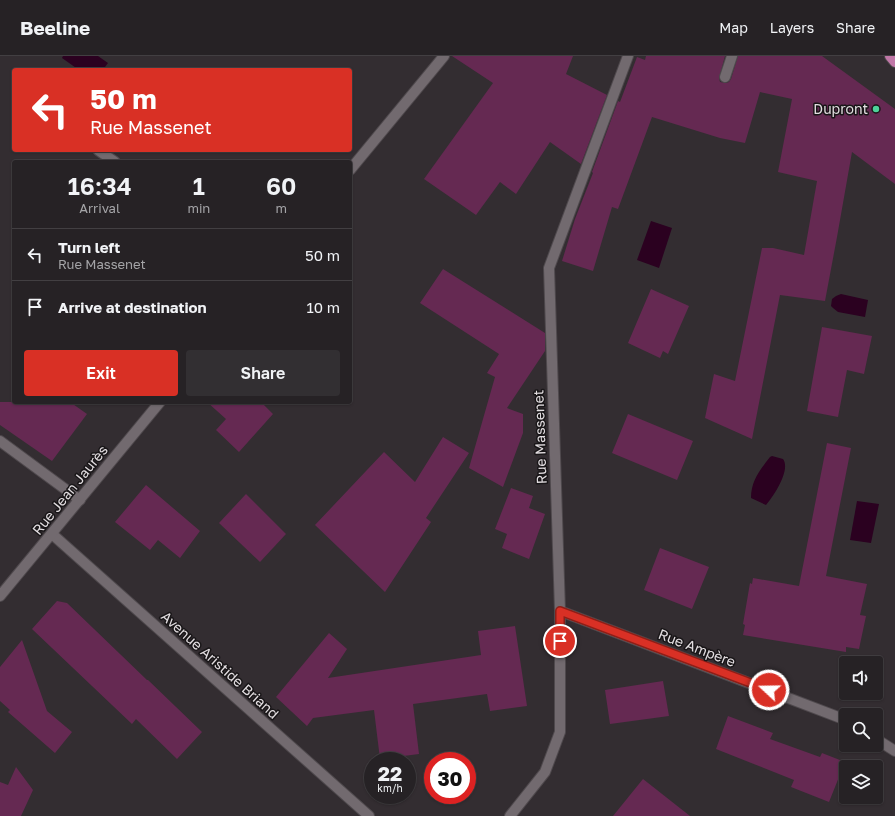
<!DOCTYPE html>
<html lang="en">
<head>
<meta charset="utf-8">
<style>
	:root { --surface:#262225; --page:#322f32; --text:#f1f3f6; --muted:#a4a4a7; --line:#423f42; --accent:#d93025 }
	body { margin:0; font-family:"Golos Text",sans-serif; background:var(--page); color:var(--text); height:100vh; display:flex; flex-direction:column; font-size:15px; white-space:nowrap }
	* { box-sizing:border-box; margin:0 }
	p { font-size:13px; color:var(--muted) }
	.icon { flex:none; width:22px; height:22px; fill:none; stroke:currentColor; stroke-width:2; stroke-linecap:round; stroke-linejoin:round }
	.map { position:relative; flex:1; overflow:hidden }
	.side { position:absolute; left:12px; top:104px; width:340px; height:244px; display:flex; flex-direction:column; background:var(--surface); border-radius:4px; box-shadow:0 1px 3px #0004,0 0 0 1px var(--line) }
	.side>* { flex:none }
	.banner { position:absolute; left:12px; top:12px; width:340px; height:84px; border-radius:4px; box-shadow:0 1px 3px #0004,0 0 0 1px var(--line); background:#d93025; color:#fff; overflow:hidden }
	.tools { position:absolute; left:839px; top:600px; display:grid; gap:8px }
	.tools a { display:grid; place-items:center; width:44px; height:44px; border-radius:4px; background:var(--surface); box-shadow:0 1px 3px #0004,0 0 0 1px var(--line); font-size:20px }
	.speed { position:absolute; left:364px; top:696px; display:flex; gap:8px; font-size:20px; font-weight:700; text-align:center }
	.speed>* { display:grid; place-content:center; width:52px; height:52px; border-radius:50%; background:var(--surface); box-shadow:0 1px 3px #0004,0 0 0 1px var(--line); line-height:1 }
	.speed small { font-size:10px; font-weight:400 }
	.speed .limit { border:6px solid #d22; background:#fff; color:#111 }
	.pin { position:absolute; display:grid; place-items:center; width:34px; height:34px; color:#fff; margin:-17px; border:2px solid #fff; border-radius:50%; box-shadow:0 1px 4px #0007 }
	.me { position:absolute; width:44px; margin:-22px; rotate:291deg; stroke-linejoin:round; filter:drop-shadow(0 0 3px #0008) }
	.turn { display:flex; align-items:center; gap:14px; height:84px; padding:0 12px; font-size:18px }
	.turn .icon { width:52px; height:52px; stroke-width:2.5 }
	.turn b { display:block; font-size:28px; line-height:34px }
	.eta { display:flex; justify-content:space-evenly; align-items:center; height:68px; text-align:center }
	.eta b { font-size:24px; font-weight:600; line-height:28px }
	.action { display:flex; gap:8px; margin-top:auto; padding:8px 12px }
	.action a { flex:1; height:46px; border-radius:4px; background:var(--accent); color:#fff; font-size:16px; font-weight:600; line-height:46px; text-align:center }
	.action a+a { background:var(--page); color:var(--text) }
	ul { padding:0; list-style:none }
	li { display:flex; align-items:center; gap:12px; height:52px; padding:0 12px; border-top:1px solid var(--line) }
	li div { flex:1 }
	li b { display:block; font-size:15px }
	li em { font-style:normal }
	header { display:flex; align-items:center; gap:24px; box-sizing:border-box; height:56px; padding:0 20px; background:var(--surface); border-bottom:1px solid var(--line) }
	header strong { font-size:19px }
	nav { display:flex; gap:22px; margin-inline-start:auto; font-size:14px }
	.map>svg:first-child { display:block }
</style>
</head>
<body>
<header>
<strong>Beeline</strong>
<nav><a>Map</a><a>Layers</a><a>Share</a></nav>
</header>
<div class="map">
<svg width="895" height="760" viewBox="0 0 895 760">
	<rect width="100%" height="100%" fill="#332d31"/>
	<g fill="#2b0120">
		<polygon points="63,0 98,0 108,7 105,11 107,14 79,14 62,2"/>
		<polygon points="651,165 672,172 659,212 637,204"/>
		<polygon points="841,238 868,244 865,261 838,256 833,252 831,250 832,243 836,240"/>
		<path d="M772,400l11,3c8,11 -9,37 -17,46l-15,-7c0,-17 9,-28 19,-41z"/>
		<polygon points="857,445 879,448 871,487 850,484"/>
	</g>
	<g fill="#652952">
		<polygon points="452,0 573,0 566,18 607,39 581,108 550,86 516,138 500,126 476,159 424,123 493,27"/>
		<polygon points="646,0 725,0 719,22 720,26 726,27 729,26 731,23 738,0 822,0 895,53 895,128 852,96 837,181 825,245 780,239 752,383 705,362 714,318 735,325 762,192 773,192 804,199 817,125 778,116 792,43 760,36 745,87 720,82 652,61 618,153 612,151 593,215 562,205 575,163 593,117 592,116 618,45 620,46 637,1 645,4"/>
		<polygon points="443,213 545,277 545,295 507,352 523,358 523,377 503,431 469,412 495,321 487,317 499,298 420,247"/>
		<polygon points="651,233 689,250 668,298 663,295 660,302 628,287"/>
		<polygon points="822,271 872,280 864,318 847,314 838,361 807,355"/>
		<polygon points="0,346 70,346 87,358 52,405 0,369"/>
		<polygon points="207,346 261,346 273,358 239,396 216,374 226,363"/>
		<polygon points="628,358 693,385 677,424 612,397"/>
		<polygon points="443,381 469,397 426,462 431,466 385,536 315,469 384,396 415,426"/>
		<polygon points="827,387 851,392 826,520 867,528 860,559 866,560 859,593 846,591 846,596 743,579 745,569 743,568 750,527 752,528 753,522 799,530"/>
		<polygon points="146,429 200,475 180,502 158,484 150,494 115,466"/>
		<polygon points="511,432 533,440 529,452 545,458 529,503 502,492 507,478 495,473"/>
		<polygon points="246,438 286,478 260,506 219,467"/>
		<polygon points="660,492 709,511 692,553 644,534"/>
		<polygon points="57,545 67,547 147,624 148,624 202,676 177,703 136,663 132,668 32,573"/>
		<polygon points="515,570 527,650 490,655 487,638 413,648 419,698 380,703 374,654 313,662 307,670 276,641 329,577 347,593 328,622 481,599 478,575"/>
		<polygon points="22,584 47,655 72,676 55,697 8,656 10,654 0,645 0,611"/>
		<polygon points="663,625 669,660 610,668 605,634"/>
		<polygon points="728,660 773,677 770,683 820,701 822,697 845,706 829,746 791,731 794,724 716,693"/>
		<polygon points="16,711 33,734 21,760 0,760 0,726 8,729"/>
		<polygon points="643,723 690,760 613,760"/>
	</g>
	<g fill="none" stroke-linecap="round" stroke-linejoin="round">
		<g stroke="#4f494d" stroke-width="12">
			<g id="minor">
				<polyline points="725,21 732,0"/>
				<polyline points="98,94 115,106"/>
				<polyline points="350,114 444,0"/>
				<polyline points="0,385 80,444"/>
				<polyline points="52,478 369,760"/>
				<polyline points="0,540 160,346"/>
				<polyline points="560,555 846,664"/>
				<polyline points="876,683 895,695"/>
				<polyline points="510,760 545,716 560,676 560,555 549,212 628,0"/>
			</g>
		</g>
		<g stroke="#4f494d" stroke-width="12">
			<polyline id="major" points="890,0 895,6"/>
		</g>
		<use href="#minor" stroke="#726a6f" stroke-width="10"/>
		<use href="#major" stroke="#c077a7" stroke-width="10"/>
	</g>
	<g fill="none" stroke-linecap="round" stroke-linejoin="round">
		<g stroke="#8d1f18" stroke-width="10">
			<polyline id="route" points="560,585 560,555 769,634"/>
		</g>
		<use href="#route" stroke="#d93025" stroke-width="7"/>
	</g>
	<circle fill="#4ed39a" stroke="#191618" stroke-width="1.5" cx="876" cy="53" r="4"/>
	<g text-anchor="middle" stroke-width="3" stroke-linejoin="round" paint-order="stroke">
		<g font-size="14" fill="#e3dee1" stroke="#191618" text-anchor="end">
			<text x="868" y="58">Dupront</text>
		</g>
		<g font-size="14" fill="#e3dee1" stroke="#191618">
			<text transform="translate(540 381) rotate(-92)" y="5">Rue Massenet</text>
			<text transform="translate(70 434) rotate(-51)" y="5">Rue Jean Jaurès</text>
			<text transform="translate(697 592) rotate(21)" y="5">Rue Ampère</text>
			<text transform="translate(220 609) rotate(42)" y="5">Avenue Aristide Briand</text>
		</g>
	</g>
</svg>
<div class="tools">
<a><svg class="icon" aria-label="sound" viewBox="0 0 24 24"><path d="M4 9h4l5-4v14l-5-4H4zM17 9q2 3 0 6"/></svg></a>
<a><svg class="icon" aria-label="search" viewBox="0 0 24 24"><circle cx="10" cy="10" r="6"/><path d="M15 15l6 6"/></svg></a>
<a><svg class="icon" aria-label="layers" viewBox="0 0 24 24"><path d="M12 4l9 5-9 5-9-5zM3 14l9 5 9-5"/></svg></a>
</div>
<div class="speed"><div>22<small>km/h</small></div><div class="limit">30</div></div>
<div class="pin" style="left:560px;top:585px;background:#d93025"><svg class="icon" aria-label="arrive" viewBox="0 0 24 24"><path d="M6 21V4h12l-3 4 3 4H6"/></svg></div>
<svg class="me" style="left:769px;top:634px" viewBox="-20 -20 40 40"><circle r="17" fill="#d93025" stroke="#fff" stroke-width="3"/><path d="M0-11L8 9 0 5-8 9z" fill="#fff"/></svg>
<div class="banner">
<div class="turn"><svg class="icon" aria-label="left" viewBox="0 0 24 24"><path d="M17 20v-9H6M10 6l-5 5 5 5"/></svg><div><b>50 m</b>Rue Massenet</div></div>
</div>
<section class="side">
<div class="eta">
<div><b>16:34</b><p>Arrival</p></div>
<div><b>1</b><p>min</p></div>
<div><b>60</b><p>m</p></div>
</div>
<ul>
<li><svg class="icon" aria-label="left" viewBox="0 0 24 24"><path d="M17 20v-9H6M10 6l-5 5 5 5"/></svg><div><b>Turn left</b><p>Rue Massenet</p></div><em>50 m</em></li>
<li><svg class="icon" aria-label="arrive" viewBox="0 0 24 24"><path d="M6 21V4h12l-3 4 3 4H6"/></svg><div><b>Arrive at destination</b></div><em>10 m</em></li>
</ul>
<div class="action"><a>Exit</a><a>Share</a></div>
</section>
</div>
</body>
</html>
